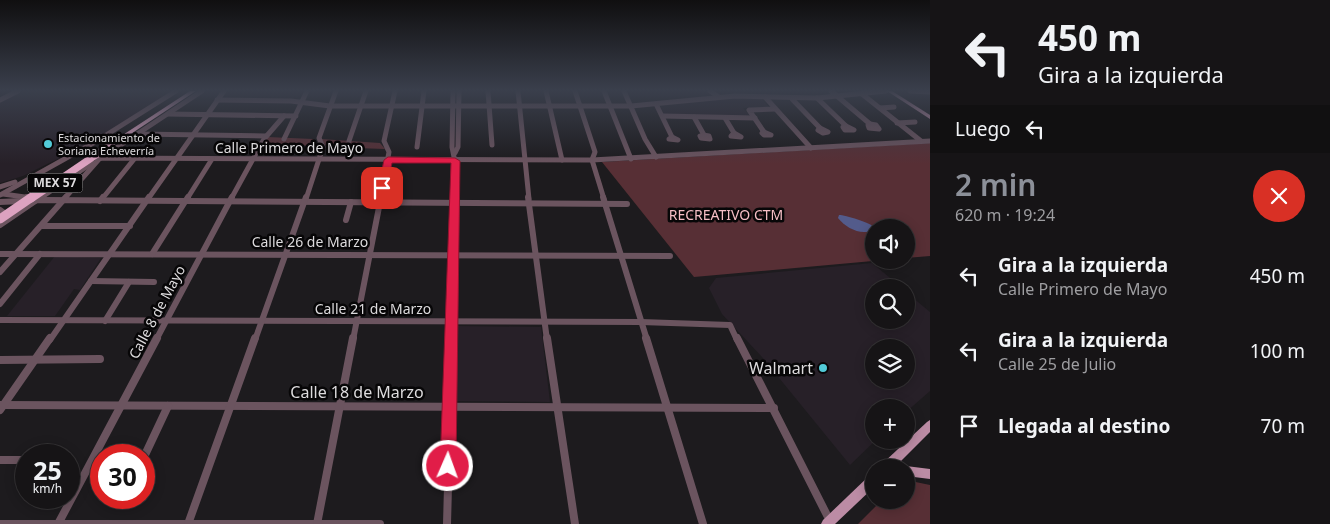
<!DOCTYPE html>
<html lang="es">
<head>
<meta charset="utf-8">
<style>
	:root { --surface:#161416; --page:#232123; --text:#f1f3f6; --muted:#9e9ea1; --line:#353335; --accent:#8c9099 }
	body { margin:0; font-family:"Noto Sans",sans-serif; background:var(--page); color:var(--text); height:100vh; display:flex; flex-direction:column; font-size:19px; white-space:nowrap }
	* { box-sizing:border-box; margin:0 }
	p { font-size:16px; color:var(--muted) }
	.icon { flex:none; width:28px; height:28px; fill:none; stroke:currentColor; stroke-width:2; stroke-linecap:round; stroke-linejoin:round }
	.map { position:relative; flex:1; overflow:hidden }
	.drawer { display:flex; flex-direction:column; background:var(--surface); width:400px }
	.drawer>* { flex:none }
	.guide { background:#161416; color:var(--text); overflow:hidden }
	.buttons { position:absolute; left:865px; top:219px; display:grid; gap:10px }
	.buttons a { display:grid; place-items:center; width:50px; height:50px; border-radius:50%; background:var(--surface); box-shadow:0 2px 12px #0003,0 0 0 1px var(--line); font-size:25px }
	.speed { position:absolute; left:15px; top:444px; display:flex; gap:10px; font-size:25px; font-weight:700; text-align:center }
	.speed>* { display:grid; place-content:center; width:65px; height:65px; border-radius:50%; background:var(--surface); box-shadow:0 2px 12px #0003,0 0 0 1px var(--line); line-height:1 }
	.speed small { font-size:12px; font-weight:400 }
	.speed .limit { border:8px solid #d22; background:#fff; color:#111 }
	.pin { position:absolute; display:grid; place-items:center; width:42px; height:42px; color:#fff; margin:-21px; border-radius:10px; box-shadow:0 2px 8px #0006 }
	.me { position:absolute; width:55px; margin:-28px; rotate:2deg; stroke-linejoin:round; filter:drop-shadow(0 0 4px #0008) }
	.turn { display:flex; align-items:center; gap:18px; height:105px; padding:0 25px; font-size:22px }
	.turn .icon { width:65px; height:65px; stroke-width:2.5 }
	.turn b { display:block; font-size:35px; line-height:42px }
	.then { display:flex; align-items:center; height:48px; padding:0 25px; background:#0003; gap:10px; font-size:19px }
	.round { display:grid; place-items:center; flex:none; width:52px; height:52px; border-radius:26px; background:var(--page) }
	.summary { display:flex; align-items:center; justify-content:space-between; height:85px; padding:0 25px }
	h1 { font-size:30px; font-weight:600; line-height:38px; color:var(--accent) }
	ul { padding:0; list-style:none }
	li { display:flex; align-items:center; gap:15px; height:75px; padding:0 25px }
	li div { flex:1 }
	li b { display:block; font-size:19px }
	li em { font-style:normal }
	main { display:flex; flex:1; min-height:0 }
	.map>svg:first-child { display:block }
</style>
</head>
<body>
<main>
<div class="map">
<svg width="930" height="524" viewBox="0 0 930 524">
	<rect width="100%" height="100%" fill="#1d1b1e"/>
	<g fill="#272028" fill-rule="evenodd">
		<polygon points="23,91 171,91 94,141 23,176 0,183 0,101"/>
		<polygon points="733,98 761,98 769,107 743,108 750,116 664,114 659,105"/>
		<polygon points="55,256 101,258 80,290 74,289 55,316 7,316"/>
		<path d="M872,263l29,24 -27,1v32h32v-28l24,20v79l-24,21v-4h-32v32h2l-26,25 -88,-108 -40,-43 -13,-26 7,-10zM874,348h32v32h-32z"/>
		<polygon points="458,326 541,327 550,402 455,401"/>
	</g>
	<g fill="#572f35">
		<polygon points="268,137 313,139 318,146 264,144"/>
		<polygon points="321,139 380,143 385,149 327,147"/>
		<polygon points="930,143 930,256 906,258 906,228 874,228 874,260 884,260 694,277 602,162"/>
		<polygon points="906,480 930,485 930,524 858,524 882,500 906,500"/>
	</g>
	<path fill="#535b8b" d="M839,215c6,0 32,8 35,12l-1,3c-12,6 -27,-2 -35,-12z"/>
	<g fill="none" stroke-linecap="round" stroke-linejoin="round">
		<g stroke="#6b545f" stroke-width="5">
			<polyline points="453,91 452,147 456,167 455,199"/>
			<polyline points="488,91 492,145"/>
			<polyline points="518,91 529,199"/>
			<polyline points="546,91 562,160"/>
			<polyline points="575,91 595,152 592,160"/>
			<polyline points="604,91 631,159"/>
			<polyline points="624,91 645,139 656,157"/>
			<polyline points="710,91 719,97"/>
			<polyline points="831,91 870,124"/>
			<polyline points="910,91 930,92"/>
			<polyline points="862,94 921,141"/>
			<polyline points="765,97 811,148"/>
			<polyline points="817,98 846,126"/>
			<polyline points="792,99 820,128"/>
			<polyline points="0,100 18,91"/>
			<polyline points="217,100 291,101 330,106 631,106 735,96 817,98 886,91"/>
			<polyline points="656,104 672,137"/>
			<polyline points="880,108 894,107"/>
			<polyline points="168,114 296,116"/>
			<polyline points="663,116 755,118"/>
			<polyline points="694,117 704,135"/>
			<polyline points="725,118 734,133"/>
			<polyline points="897,123 915,122"/>
			<polygon points="870,124 876,125 879,129 869,128 868,125"/>
			<polygon points="846,126 854,130 845,130 843,127"/>
			<polygon points="820,128 828,132 823,133 818,130"/>
			<polygon points="764,132 771,135 764,135 762,133"/>
			<polyline points="764,132 749,110 775,109"/>
			<polygon points="734,133 741,137 731,136"/>
			<polyline points="138,134 266,136"/>
			<polygon points="703,135 709,136 710,139 701,138 700,136"/>
			<polygon points="672,137 678,140 669,139"/>
			<polyline points="284,139 307,91"/>
			<polyline points="349,141 366,91"/>
			<polyline points="417,147 424,91"/>
			<polyline points="455,153 458,147 459,91"/>
			<polyline points="101,158 202,91"/>
			<polyline points="592,160 604,199"/>
			<polyline points="39,175 33,184 37,187 48,187"/>
			<polyline points="0,187 15,182"/>
			<polyline points="3,194 32,198"/>
			<polyline points="0,195 95,142 176,91"/>
			<polyline points="39,199 92,163"/>
			<polyline points="64,199 100,158 592,160 930,141"/>
			<polyline points="102,199 135,158"/>
			<polyline points="148,199 224,91"/>
			<polyline points="187,199 212,159"/>
			<polyline points="231,199 264,139 284,116"/>
			<polyline points="306,199 323,147 319,138 336,91"/>
			<polyline points="380,199 389,152 384,141 395,91"/>
		</g>
		<g stroke="#6b545f" stroke-width="6">
			<polyline points="27,197 32,198"/>
			<polyline points="528,197 547,340"/>
			<polyline points="603,197 647,340"/>
			<polyline points="100,201 103,197"/>
			<polyline points="0,202 43,200 627,204"/>
			<polyline points="0,210 4,213 3,219"/>
			<polyline points="346,220 351,202"/>
			<polyline points="0,225 41,197"/>
			<polyline points="42,226 130,226"/>
			<polyline points="0,254 670,256"/>
			<polyline points="152,254 188,197"/>
			<polyline points="0,272 66,197"/>
			<polyline points="91,281 154,282"/>
			<polyline points="0,304 40,254"/>
			<polyline points="0,320 641,322 730,325 737,340"/>
			<polyline points="105,321 129,282"/>
			<polyline points="50,340 149,197"/>
			<polyline points="156,340 232,197"/>
			<polyline points="255,340 306,197"/>
			<polyline points="353,340 381,197"/>
			<polyline points="452,340 455,197"/>
		</g>
		<g stroke="#6b545f" stroke-width="8">
			<polyline points="547,338 575,524"/>
			<polyline points="646,338 703,524"/>
			<polyline points="737,338 830,521"/>
			<polyline points="0,360 100,359"/>
			<polyline points="0,405 774,408"/>
			<polyline points="0,410 50,338"/>
			<polyline points="144,457 168,406"/>
			<polyline points="0,460 26,460"/>
			<polyline points="0,524 380,524"/>
			<polyline points="58,524 157,338"/>
			<polyline points="188,524 255,338"/>
			<polyline points="317,524 353,338"/>
			<polyline points="447,524 452,338"/>
		</g>
		<g fill="#bc8ca5" fill-rule="evenodd">
			<polygon points="887,91 892,91 930,115 930,119"/>
			<polygon points="930,420 930,432 894,468 881,468 882,464 927,422"/>
			<polygon points="906,466 930,469 930,479 906,476 906,468 902,468"/>
			<polygon points="874,474 874,487 835,524 821,524 823,520 870,475"/>
		</g>
		<polygon fill="#dca2c0" fill-rule="evenodd" points="190,91 196,91 111,147 107,147 106,146"/>
		<polyline stroke="#dca2c0" stroke-width="7" points="31,199 109,146"/>
		<polyline stroke="#dca2c0" stroke-width="9" points="0,219 32,197"/>
	</g>
	<linearGradient id="sky" x2="0" y2="1"><stop stop-color="#100f10"/><stop offset="0.55" stop-color="#3a3f4c"/><stop offset="1" stop-color="#3a3f4c" stop-opacity="0"/></linearGradient>
	<rect width="930" height="164" fill="url(#sky)"/>
	<polygon fill="#e11d48" stroke="#92132f" points="388,157 455,158 460,161 456,466 454,472 448,474 443,472 440,466 451,163 392,163 387,188 382,191 378,188 384,160"/>
	<g fill="#52cbd8" stroke="#070607" stroke-width="2">
		<circle cx="48" cy="144" r="5"/>
		<circle cx="823" cy="368" r="5"/>
	</g>
	<g text-anchor="middle" stroke-width="5" stroke-linejoin="round" paint-order="stroke">
		<g font-size="11" fill="#dddbdd" stroke="#070607" text-anchor="start">
			<text x="58" y="142">Estacionamiento de<tspan x="58" dy="13">Soriana Echeverría</tspan></text>
		</g>
		<rect fill="#070607" stroke="#9d9b9d" stroke-width="1" x="27.5" y="173.5" width="55" height="19" rx="4"/>
		<g font-size="12" font-weight="bold" fill="#dddbdd">
			<text x="55" y="187">MEX 57</text>
		</g>
		<g font-size="14" fill="#dddbdd" stroke="#070607">
			<text x="289" y="153">Calle Primero de Mayo</text>
			<text x="310" y="247">Calle 26 de Marzo</text>
			<text x="373" y="314">Calle 21 de Marzo</text>
			<text transform="translate(157 312) rotate(-62)" y="5">Calle 8 de Mayo</text>
		</g>
		<g font-size="14" fill="#f6bec5" stroke="#070607">
			<text x="726" y="220">RECREATIVO CTM</text>
		</g>
		<g font-size="16" fill="#dddbdd" stroke="#070607" text-anchor="end">
			<text x="813" y="374">Walmart</text>
		</g>
		<g font-size="16" fill="#dddbdd" stroke="#070607">
			<text x="357" y="398">Calle 18 de Marzo</text>
		</g>
	</g>
</svg>
<div class="buttons">
<a><svg class="icon" aria-label="sound" viewBox="0 0 24 24"><path d="M4 9h4l5-4v14l-5-4H4zM17 9q2 3 0 6"/></svg></a>
<a><svg class="icon" aria-label="search" viewBox="0 0 24 24"><circle cx="10" cy="10" r="6"/><path d="M15 15l6 6"/></svg></a>
<a><svg class="icon" aria-label="layers" viewBox="0 0 24 24"><path d="M12 4l9 5-9 5-9-5zM3 14l9 5 9-5"/></svg></a>
<a>+</a>
<a>−</a>
</div>
<div class="speed"><div>25<small>km/h</small></div><div class="limit">30</div></div>
<div class="pin" style="left:382px;top:188px;background:#d93025"><svg class="icon" aria-label="arrive" viewBox="0 0 24 24"><path d="M6 21V4h12l-3 4 3 4H6"/></svg></div>
<svg class="me" style="left:448px;top:466px" viewBox="-20 -20 40 40"><circle r="17" fill="#e11d48" stroke="#fff" stroke-width="3"/><path d="M0-11L8 9 0 5-8 9z" fill="#fff"/></svg>
</div>
<section class="drawer">
<div class="guide">
<div class="turn"><svg class="icon" aria-label="left" viewBox="0 0 24 24"><path d="M17 20v-9H6M10 6l-5 5 5 5"/></svg><div><b>450 m</b>Gira a la izquierda</div></div>
<div class="then">Luego<svg class="icon" aria-label="left" viewBox="0 0 24 24"><path d="M17 20v-9H6M10 6l-5 5 5 5"/></svg></div>
</div>
<div class="summary"><div><h1>2 min</h1><p>620 m · 19:24</p></div><a class="round" style="background:#d93025;color:#fff"><svg class="icon" aria-label="close" viewBox="0 0 24 24"><path d="M6 6l12 12M18 6L6 18"/></svg></a></div>
<ul>
<li><svg class="icon" aria-label="left" viewBox="0 0 24 24"><path d="M17 20v-9H6M10 6l-5 5 5 5"/></svg><div><b>Gira a la izquierda</b><p>Calle Primero de Mayo</p></div><em>450 m</em></li>
<li><svg class="icon" aria-label="left" viewBox="0 0 24 24"><path d="M17 20v-9H6M10 6l-5 5 5 5"/></svg><div><b>Gira a la izquierda</b><p>Calle 25 de Julio</p></div><em>100 m</em></li>
<li><svg class="icon" aria-label="arrive" viewBox="0 0 24 24"><path d="M6 21V4h12l-3 4 3 4H6"/></svg><div><b>Llegada al destino</b></div><em>70 m</em></li>
</ul>
</section>
</main>
</body>
</html>
